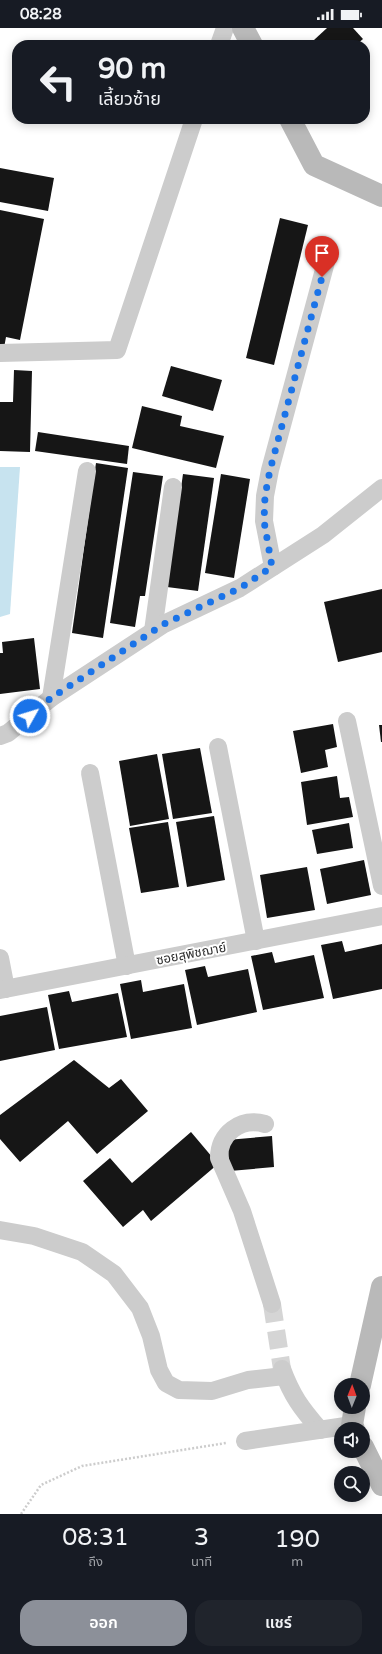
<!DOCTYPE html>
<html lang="th">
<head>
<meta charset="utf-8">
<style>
	:root { --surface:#171b24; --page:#20242c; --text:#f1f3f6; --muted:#9ea1a6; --accent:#8c9099 }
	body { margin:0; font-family:"Varela Round","Noto Sans Thai",sans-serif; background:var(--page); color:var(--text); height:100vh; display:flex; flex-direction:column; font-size:15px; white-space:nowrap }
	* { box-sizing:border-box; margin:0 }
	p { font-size:13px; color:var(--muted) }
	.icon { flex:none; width:22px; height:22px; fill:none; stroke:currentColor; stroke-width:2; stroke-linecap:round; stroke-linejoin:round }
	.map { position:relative; height:1486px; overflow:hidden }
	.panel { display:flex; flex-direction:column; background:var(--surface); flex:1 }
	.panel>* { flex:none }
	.top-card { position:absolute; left:12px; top:12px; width:358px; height:84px; border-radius:16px; box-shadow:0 2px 10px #0003; background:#171b24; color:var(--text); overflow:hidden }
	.needle { width:26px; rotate:1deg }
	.buttons { position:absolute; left:334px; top:1350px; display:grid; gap:8px }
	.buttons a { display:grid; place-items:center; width:36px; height:36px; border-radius:50%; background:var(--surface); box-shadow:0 2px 10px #0003; font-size:20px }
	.pin { position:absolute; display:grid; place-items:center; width:34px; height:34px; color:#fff; margin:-41px -17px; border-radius:50% 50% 50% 0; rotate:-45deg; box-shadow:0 0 4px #0007 }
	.pin .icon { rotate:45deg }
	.me { position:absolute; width:44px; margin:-22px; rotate:51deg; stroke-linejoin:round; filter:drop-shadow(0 0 3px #0008) }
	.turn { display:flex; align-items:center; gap:14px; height:84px; padding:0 20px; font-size:18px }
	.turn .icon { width:52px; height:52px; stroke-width:2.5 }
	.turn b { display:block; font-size:28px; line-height:34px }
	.eta { display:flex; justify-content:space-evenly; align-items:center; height:68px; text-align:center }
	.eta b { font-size:24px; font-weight:600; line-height:28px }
	.button { display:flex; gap:8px; margin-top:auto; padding:8px 20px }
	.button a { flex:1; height:46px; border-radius:16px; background:var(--accent); color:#fff; font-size:16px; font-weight:600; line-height:46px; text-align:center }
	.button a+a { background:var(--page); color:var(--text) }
	.status { display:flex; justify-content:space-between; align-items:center; height:28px; padding:0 20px; background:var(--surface); direction:ltr }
	.status svg { height:11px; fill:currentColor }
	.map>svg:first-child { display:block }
</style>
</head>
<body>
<div class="status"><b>08:28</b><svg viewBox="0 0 49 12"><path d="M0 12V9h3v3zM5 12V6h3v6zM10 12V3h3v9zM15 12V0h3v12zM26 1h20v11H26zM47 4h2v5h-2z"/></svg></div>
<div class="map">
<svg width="382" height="1486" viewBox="0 0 382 1486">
	<rect width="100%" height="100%" fill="#fff"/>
	<polygon fill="#c7e3ef" points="0,439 20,439 10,586 0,589"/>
	<g fill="#161616">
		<polygon points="327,0 353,0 363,11 356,17 319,17 314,12"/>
		<polygon points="0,140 54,150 48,183 0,174"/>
		<polygon points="0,182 44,191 20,312 6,309 4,320 0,320"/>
		<polygon points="280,190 308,197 274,337 246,330"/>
		<polygon points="171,338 222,352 213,383 162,368"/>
		<polygon points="14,342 32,343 30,424 0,423 0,374 13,374"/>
		<polygon points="142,378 182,388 180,398 224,408 216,440 132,420"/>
		<polygon points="38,404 129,418 127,436 35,423"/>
		<polygon points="96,435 128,440 103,610 72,605"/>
		<polygon points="133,444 163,448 145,568 140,568 135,599 110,595"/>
		<polygon points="183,446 214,450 198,563 167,559"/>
		<polygon points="221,446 250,451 234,550 205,545"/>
		<polygon points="382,561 382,624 338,634 324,574"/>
		<polygon points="34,610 40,661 0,666 0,625 3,625 2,614"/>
		<polygon points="333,696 337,719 325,722 328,739 301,745 293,703"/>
		<polygon points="379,697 382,697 382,714 381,714"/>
		<polygon points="200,720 212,785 173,791 162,726"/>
		<polygon points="157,726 169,791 130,798 119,733"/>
		<polygon points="337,748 340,770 349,769 353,789 307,797 301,754"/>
		<polygon points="214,788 225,852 187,859 176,794"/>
		<polygon points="168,794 179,859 141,865 129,800"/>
		<polygon points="349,795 353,820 317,826 312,802"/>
		<polygon points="364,832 371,867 327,876 320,841"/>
		<polygon points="307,839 315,882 267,890 260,847"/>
		<polygon points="342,913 345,924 382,916 382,961 333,971 321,917"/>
		<polygon points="272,924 275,935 314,927 324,970 263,982 251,928"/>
		<polygon points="205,938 208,949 248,941 257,984 197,997 185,942"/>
		<polygon points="141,952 143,964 184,956 192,1000 131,1011 120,956"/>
		<polygon points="69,963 72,974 118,965 127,1009 59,1021 48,967"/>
		<polygon points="47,979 55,1022 0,1033 0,988"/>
		<polygon points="74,1032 109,1060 121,1051 148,1083 97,1126 68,1093 20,1134 0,1111 0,1087"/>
		<polygon points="191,1104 218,1136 151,1193 143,1182 123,1199 83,1153 110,1130 132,1155"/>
		<polygon points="272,1108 274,1139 230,1143 227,1112"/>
	</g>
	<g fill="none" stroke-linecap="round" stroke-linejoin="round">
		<polyline stroke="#d5d5d5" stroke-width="18" stroke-dasharray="18 9" stroke-linecap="butt" points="272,1276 282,1341"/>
		<polyline stroke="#ccc" stroke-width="2.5" stroke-dasharray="2 2" stroke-linecap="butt" points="21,1486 41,1457 82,1438 226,1415"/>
		<g stroke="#ccc" stroke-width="18">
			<polyline points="219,17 225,0"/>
			<polyline points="0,325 117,322 194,91"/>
			<polyline points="273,539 264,493 265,468 270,442 326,234"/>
			<polyline points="153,603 173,459"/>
			<polyline points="51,670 87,443"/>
			<polyline points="347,693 382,858"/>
			<polyline points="0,708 8,705 51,670 164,596 240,560 323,507 382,460"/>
			<polyline points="218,719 256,913"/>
			<polyline points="90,745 127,938"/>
			<polyline points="0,930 6,961"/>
			<polyline points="0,962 382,888"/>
			<path d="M265,1096c-25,-7 -46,10 -46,34l23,53 30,93"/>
			<polyline points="0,1202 34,1208 82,1224 114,1246 140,1280 151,1308 159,1342 166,1355 179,1362 212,1363 248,1352 284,1348"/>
			<path d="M282,1341c10,27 19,39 38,61"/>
			<polyline points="245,1413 352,1397"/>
		</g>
		<g stroke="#b9b9b9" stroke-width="22">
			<polyline points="243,0 252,17"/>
			<polyline points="290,91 314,137 382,168"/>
			<polyline points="360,1357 382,1259"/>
			<polyline points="354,1401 352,1397 355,1379"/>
			<polyline points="363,1419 382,1457"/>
		</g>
	</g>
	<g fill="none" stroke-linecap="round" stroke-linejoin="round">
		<polyline stroke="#1a73e8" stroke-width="7" stroke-dasharray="0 12.6" points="30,688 51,670 164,596 240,560 272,539 264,493 265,468 270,442 322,249"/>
	</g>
	<g text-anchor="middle" stroke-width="4" stroke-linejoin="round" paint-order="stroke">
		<g font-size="13" fill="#2f2f2f" stroke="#fff">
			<text transform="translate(191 925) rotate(-11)" y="5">ซอยสุพิชฌาย์</text>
		</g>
	</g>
</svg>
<div class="buttons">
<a><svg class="needle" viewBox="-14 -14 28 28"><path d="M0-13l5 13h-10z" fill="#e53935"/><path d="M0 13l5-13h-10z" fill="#9ea1a6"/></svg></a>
<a><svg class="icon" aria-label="sound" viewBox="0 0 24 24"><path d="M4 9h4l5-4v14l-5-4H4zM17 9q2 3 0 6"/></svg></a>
<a><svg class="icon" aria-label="search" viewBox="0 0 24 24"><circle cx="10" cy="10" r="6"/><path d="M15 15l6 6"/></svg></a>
</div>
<div class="pin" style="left:322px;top:249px;background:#d93025"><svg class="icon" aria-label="arrive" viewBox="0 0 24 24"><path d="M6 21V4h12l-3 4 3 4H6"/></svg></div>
<svg class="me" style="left:30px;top:688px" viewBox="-20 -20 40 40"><circle r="17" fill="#1a73e8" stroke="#fff" stroke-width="3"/><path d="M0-11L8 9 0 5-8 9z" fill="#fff"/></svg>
<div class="top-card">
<div class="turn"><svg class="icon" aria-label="left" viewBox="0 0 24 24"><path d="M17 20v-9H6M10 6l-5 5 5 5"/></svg><div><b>90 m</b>เลี้ยวซ้าย</div></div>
</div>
</div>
<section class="panel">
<div class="eta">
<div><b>08:31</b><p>ถึง</p></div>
<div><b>3</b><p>นาที</p></div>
<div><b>190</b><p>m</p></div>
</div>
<div class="button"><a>ออก</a><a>แชร์</a></div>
</section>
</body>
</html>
